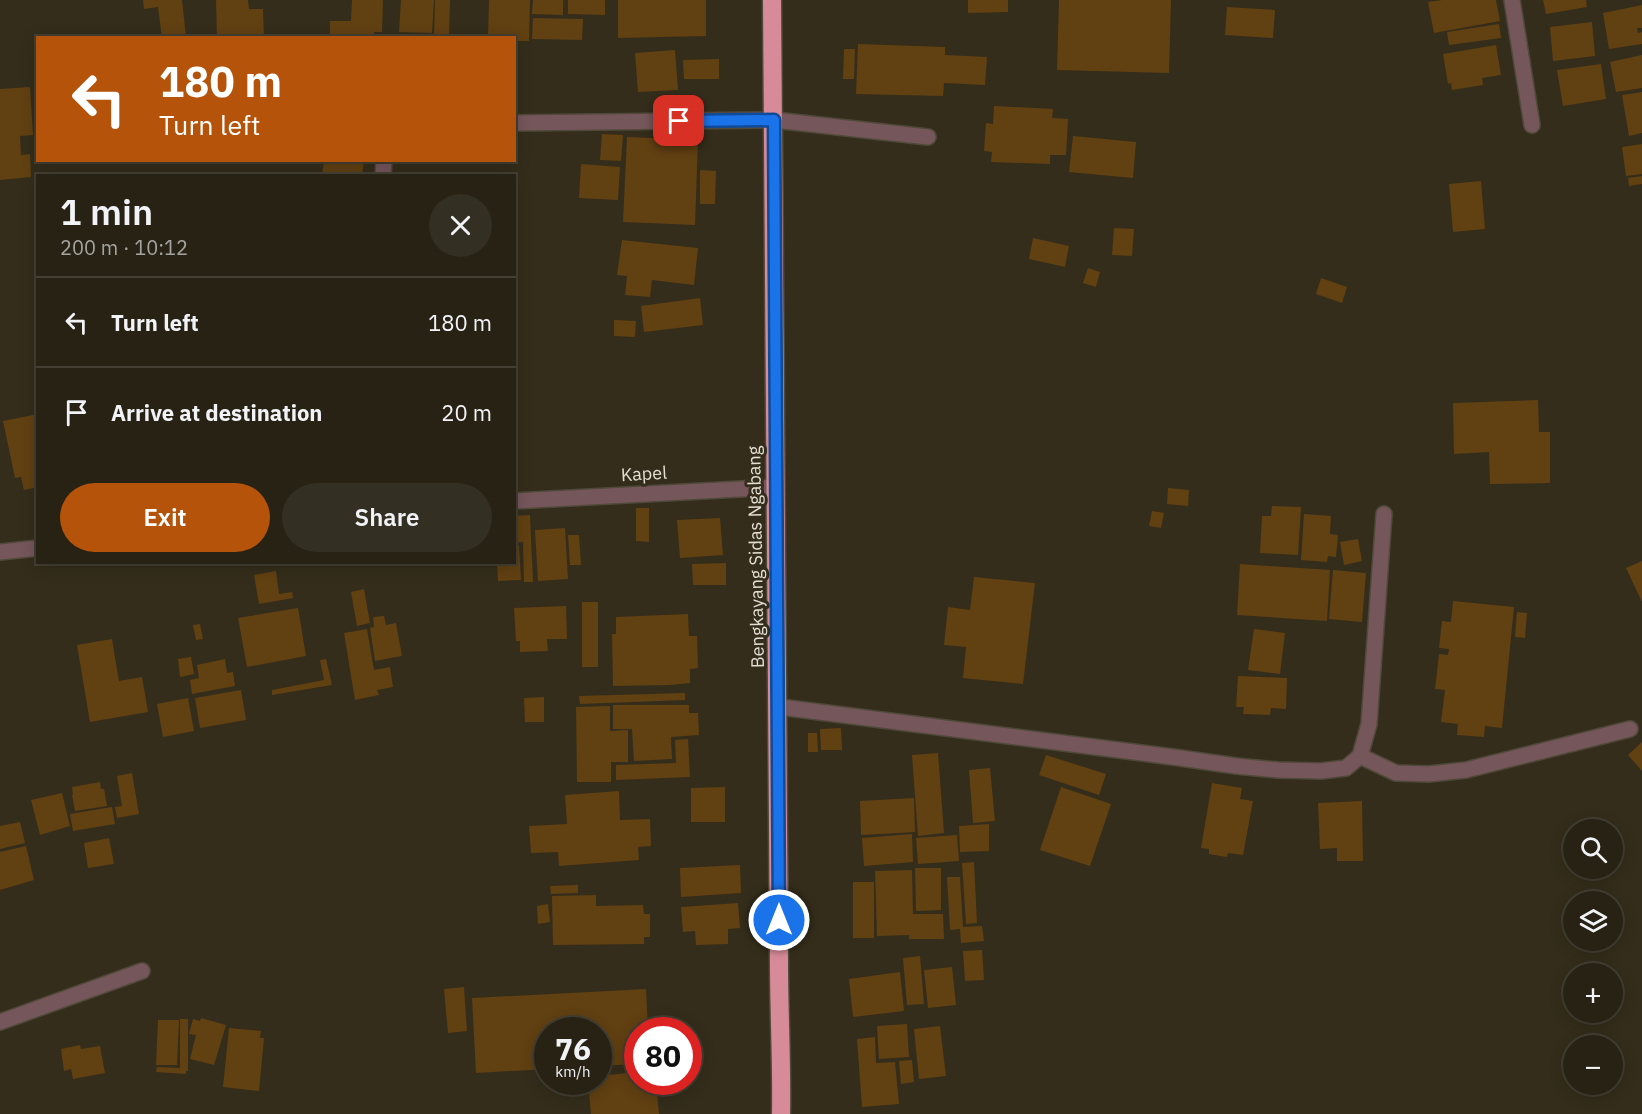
<!DOCTYPE html>
<html lang="en">
<head>
<meta charset="utf-8">
<style>
	:root { --surface:#272214; --page:#332f22; --text:#f1f3f6; --muted:#a4a4a0; --line:#433f34; --accent:#b45309 }
	body { margin:0; font-family:"IBM Plex Sans",sans-serif; background:var(--page); color:var(--text); height:100vh; display:flex; flex-direction:column; font-size:22px; white-space:nowrap }
	* { box-sizing:border-box; margin:0 }
	p { font-size:20px; color:var(--muted) }
	.icon { flex:none; width:33px; height:33px; fill:none; stroke:currentColor; stroke-width:2; stroke-linecap:round; stroke-linejoin:round }
	.map { position:relative; flex:1; overflow:hidden }
	.panel { position:absolute; left:36px; top:174px; width:480px; height:390px; display:flex; flex-direction:column; background:var(--surface); border-radius:0px; box-shadow:0 3px 15px #0003,0 0 0 2px var(--line) }
	.panel>* { flex:none }
	.hud { position:absolute; left:36px; top:36px; width:480px; height:126px; border-radius:0px; box-shadow:0 3px 15px #0003,0 0 0 2px var(--line); background:#b45309; color:#fff; overflow:hidden }
	.controls { position:absolute; left:1563px; top:819px; display:grid; gap:12px }
	.controls a { display:grid; place-items:center; width:60px; height:60px; border-radius:50%; background:var(--surface); box-shadow:0 3px 15px #0003,0 0 0 2px var(--line); font-size:30px }
	.speed { position:absolute; left:534px; top:1017px; display:flex; gap:12px; font-size:30px; font-weight:700; text-align:center }
	.speed>* { display:grid; place-content:center; width:78px; height:78px; border-radius:50%; background:var(--surface); box-shadow:0 3px 15px #0003,0 0 0 2px var(--line); line-height:1 }
	.speed small { font-size:15px; font-weight:400 }
	.speed .limit { border:9px solid #d22; background:#fff; color:#111 }
	.pin { position:absolute; display:grid; place-items:center; width:51px; height:51px; color:#fff; margin:-26px; border-radius:12px; box-shadow:0 3px 9px #0006 }
	.me { position:absolute; width:66px; margin:-33px; rotate:0deg; stroke-linejoin:round; filter:drop-shadow(0 0 4px #0008) }
	.turn { display:flex; align-items:center; gap:21px; height:126px; padding:0 24px; font-size:27px }
	.turn .icon { width:78px; height:78px; stroke-width:2.5 }
	.turn b { display:block; font-size:42px; line-height:51px }
	.round { display:grid; place-items:center; flex:none; width:63px; height:63px; border-radius:32px; background:var(--page) }
	.head { display:flex; align-items:center; justify-content:space-between; height:102px; padding:0 24px }
	h1 { font-size:36px; font-weight:600; line-height:45px }
	.cta { display:flex; gap:12px; margin-top:auto; padding:12px 24px }
	.cta a { flex:1; height:69px; border-radius:36px; background:var(--accent); color:#fff; font-size:24px; font-weight:600; line-height:69px; text-align:center }
	.cta a+a { background:var(--page); color:var(--text) }
	ul { padding:0; list-style:none }
	li { display:flex; align-items:center; gap:18px; height:90px; padding:0 24px; border-top:2px solid var(--line) }
	li div { flex:1 }
	li b { display:block; font-size:22px }
	li em { font-style:normal }
	.map>svg:first-child { display:block }
</style>
</head>
<body>
<div class="map">
<svg width="1642" height="1114" viewBox="0 0 1642 1114">
	<rect width="100%" height="100%" fill="#342d1b"/>
	<g fill="#614012">
		<polygon points="143,0 182,0 186,37 162,38 158,7 144,9"/>
		<polygon points="216,0 248,0 249,9 263,9 264,38 217,38"/>
		<polygon points="352,0 383,0 382,32 374,32 374,38 330,38 330,21 351,21"/>
		<polygon points="401,0 434,0 432,33 399,32"/>
		<polygon points="435,0 450,0 449,38 434,38"/>
		<polygon points="489,0 530,0 529,41 514,41 514,38 488,38"/>
		<polygon points="533,0 563,0 563,15 532,14"/>
		<polygon points="568,0 605,0 605,15 568,14"/>
		<polygon points="618,0 706,0 706,36 618,38"/>
		<polygon points="968,0 1008,0 1008,12 968,13"/>
		<polygon points="1059,0 1171,0 1169,73 1057,70"/>
		<polygon points="1442,0 1496,0 1500,21 1434,33 1428,2"/>
		<polygon points="1543,0 1586,0 1587,7 1546,14"/>
		<polygon points="1642,5 1642,28 1637,28 1638,33 1642,32 1642,44 1609,49 1603,13"/>
		<polygon points="1227,7 1275,10 1273,38 1225,35"/>
		<polygon points="533,18 583,19 582,40 532,39"/>
		<polygon points="1592,22 1595,56 1553,61 1550,27"/>
		<polygon points="1499,24 1501,38 1449,45 1447,32"/>
		<polygon points="858,44 945,47 945,55 987,57 985,85 944,83 943,96 856,94"/>
		<polygon points="1496,45 1501,75 1482,78 1483,85 1452,90 1451,83 1448,84 1443,54"/>
		<polygon points="844,49 855,49 854,79 843,79"/>
		<polygon points="675,50 678,90 638,92 635,53"/>
		<polygon points="1642,55 1642,88 1616,92 1610,62"/>
		<polygon points="719,59 719,79 684,79 683,60"/>
		<polygon points="1601,64 1606,99 1563,106 1557,70"/>
		<polygon points="30,87 33,135 20,136 21,155 30,154 31,177 0,180 0,89"/>
		<polygon points="1642,92 1642,133 1629,136 1622,95"/>
		<polygon points="994,106 1053,109 1052,118 1068,119 1066,155 1050,155 1050,164 991,162 992,152 984,151 986,123 993,124"/>
		<polygon points="602,134 623,135 621,161 600,160"/>
		<polygon points="1073,136 1136,142 1133,178 1069,172"/>
		<polygon points="627,137 698,140 695,225 623,222"/>
		<polygon points="1642,144 1642,174 1626,176 1622,147"/>
		<polygon points="324,160 364,160 362,176 341,176 341,174 335,173 335,176 322,176"/>
		<polygon points="581,164 620,167 618,200 579,198"/>
		<polygon points="700,170 716,171 715,204 700,204"/>
		<polygon points="1642,176 1642,184 1629,186 1628,178"/>
		<polygon points="1481,181 1485,229 1453,232 1449,184"/>
		<polygon points="1114,228 1134,229 1132,256 1112,255"/>
		<polygon points="1033,238 1069,246 1065,267 1029,259"/>
		<polygon points="622,240 698,248 694,285 652,280 650,297 625,295 627,276 617,275"/>
		<polygon points="1088,268 1100,272 1096,287 1083,283"/>
		<polygon points="1321,278 1347,287 1342,303 1316,294"/>
		<polygon points="700,298 703,325 644,332 641,306"/>
		<polygon points="614,320 636,321 635,337 614,336"/>
		<polygon points="1538,400 1539,432 1550,432 1550,483 1490,484 1489,452 1454,454 1453,403"/>
		<polygon points="38,414 38,487 24,490 21,477 15,478 3,421"/>
		<polygon points="1168,488 1189,490 1188,506 1167,504"/>
		<polygon points="1272,506 1301,507 1298,555 1260,553 1262,516 1271,516"/>
		<polygon points="636,508 649,508 649,542 636,541"/>
		<polygon points="1152,511 1164,513 1161,528 1149,526"/>
		<polygon points="1304,514 1331,516 1330,534 1338,535 1336,557 1328,556 1327,562 1301,560"/>
		<polygon points="530,515 533,582 524,582 523,542 514,543 514,516"/>
		<polygon points="720,518 723,555 680,558 677,520"/>
		<polygon points="565,528 568,579 538,581 535,530"/>
		<polygon points="568,535 579,535 581,565 570,565"/>
		<polygon points="1358,539 1362,561 1344,565 1340,542"/>
		<polygon points="514,546 519,546 521,580 498,581 497,562 514,562"/>
		<polygon points="1642,561 1642,602 1626,568"/>
		<polygon points="726,563 726,585 693,585 692,564"/>
		<polygon points="1240,564 1330,570 1327,621 1237,615"/>
		<polygon points="1333,570 1366,573 1362,622 1329,619"/>
		<polygon points="276,571 279,594 292,592 293,598 259,604 254,575"/>
		<polygon points="974,577 1035,583 1023,684 963,678 966,647 944,645 948,607 970,610"/>
		<polygon points="364,589 370,623 357,626 351,592"/>
		<polygon points="1453,601 1514,607 1502,728 1485,726 1484,737 1457,735 1458,724 1441,722 1445,690 1435,689 1439,654 1448,655 1449,649 1439,648 1442,621 1451,622"/>
		<rect x="582" y="602" width="16" height="65"/>
		<polygon points="566,606 567,639 547,639 548,651 520,652 520,641 516,641 514,608"/>
		<polygon points="298,608 306,656 247,667 238,618"/>
		<polygon points="1517,612 1527,613 1525,638 1515,637"/>
		<polygon points="688,614 689,636 697,636 698,668 690,669 690,683 670,685 613,686 612,634 616,634 616,617"/>
		<polygon points="384,616 386,625 396,623 402,656 375,661 370,628 374,627 373,617"/>
		<polygon points="200,624 203,639 196,640 193,625"/>
		<polygon points="367,629 374,670 390,667 393,687 377,690 379,695 355,700 344,633"/>
		<polygon points="1254,629 1285,633 1280,674 1248,670"/>
		<polygon points="112,639 119,681 142,677 148,712 90,722 77,645"/>
		<polygon points="191,657 194,674 180,677 178,659"/>
		<polygon points="225,659 227,673 233,672 235,686 192,694 190,680 199,678 197,665"/>
		<polygon points="326,659 332,685 272,695 272,690 324,680 320,660"/>
		<polygon points="1238,676 1287,678 1286,709 1271,708 1270,715 1243,714 1244,707 1236,707"/>
		<polygon points="241,690 246,720 200,728 195,698"/>
		<polygon points="685,693 685,700 580,704 579,696"/>
		<polygon points="544,697 544,722 525,722 524,698"/>
		<polygon points="188,698 194,731 163,737 157,704"/>
		<polygon points="613,705 689,705 689,713 698,713 699,735 671,737 672,759 634,761 632,729 613,729"/>
		<polygon points="610,706 610,731 628,730 628,762 611,762 611,782 577,782 576,707"/>
		<polygon points="841,728 842,750 821,750 820,729"/>
		<polygon points="808,733 817,733 818,752 808,752"/>
		<polygon points="688,739 690,777 616,780 616,765 676,763 675,740"/>
		<polygon points="1642,742 1642,771 1628,755"/>
		<polygon points="938,753 944,833 918,836 912,755"/>
		<polygon points="1046,755 1106,774 1099,795 1039,775"/>
		<polygon points="990,768 995,821 973,823 969,770"/>
		<polygon points="132,773 139,814 117,818 115,807 122,806 117,776"/>
		<polygon points="100,782 101,789 104,789 107,806 75,811 72,795 73,795 72,787"/>
		<polygon points="1212,783 1242,788 1240,799 1253,801 1243,855 1228,853 1227,857 1209,854 1209,849 1201,848"/>
		<polygon points="725,787 725,822 691,822 691,788"/>
		<polygon points="1061,787 1111,804 1090,866 1040,850"/>
		<polygon points="619,791 620,820 650,819 651,846 638,847 639,860 559,866 558,852 531,853 529,826 567,824 565,795"/>
		<polygon points="62,793 70,826 40,835 31,800"/>
		<polygon points="914,798 915,832 861,835 860,801"/>
		<polygon points="1362,801 1363,861 1337,861 1337,848 1320,849 1318,803"/>
		<polygon points="112,807 115,824 73,831 70,814"/>
		<polygon points="20,822 25,843 0,849 0,826"/>
		<polygon points="989,824 989,851 960,852 959,826"/>
		<polygon points="912,834 913,862 864,866 862,838"/>
		<polygon points="957,835 959,861 918,864 916,838"/>
		<polygon points="109,838 114,864 88,868 84,843"/>
		<polygon points="26,846 34,880 0,890 0,852"/>
		<polygon points="974,862 977,923 966,924 962,863"/>
		<polygon points="740,865 741,893 681,897 680,868"/>
		<polygon points="915,868 941,868 941,910 916,911"/>
		<polygon points="912,870 913,914 943,914 944,939 909,939 909,935 877,936 875,871"/>
		<polygon points="947,877 960,877 963,927 982,926 984,941 961,943 960,929 950,930"/>
		<rect x="853" y="882" width="21" height="56"/>
		<polygon points="578,885 578,893 551,894 550,886"/>
		<polygon points="596,895 596,906 643,905 644,914 650,914 650,937 644,937 644,944 553,945 552,896"/>
		<polygon points="738,903 740,928 728,929 728,944 696,945 695,931 683,932 681,907"/>
		<polygon points="548,904 550,922 538,924 537,906"/>
		<polygon points="982,950 984,980 965,981 963,951"/>
		<polygon points="920,956 924,1004 907,1005 903,958"/>
		<polygon points="952,967 956,1005 928,1008 924,970"/>
		<polygon points="900,972 904,1011 853,1017 849,979"/>
		<polygon points="464,987 467,1031 448,1033 444,989"/>
		<polygon points="646,989 648,1030 638,1030 638,1064 598,1066 598,1030 548,1030 548,1069 476,1073 472,998"/>
		<polygon points="201,1018 226,1025 214,1065 190,1059 196,1035 189,1034 193,1019 200,1021"/>
		<polygon points="180,1019 188,1019 188,1071 186,1071 186,1074 156,1072 157,1067 180,1068"/>
		<polygon points="158,1020 179,1020 177,1065 156,1065"/>
		<polygon points="907,1024 909,1057 879,1059 877,1026"/>
		<polygon points="940,1026 946,1076 919,1079 914,1029"/>
		<polygon points="229,1028 261,1031 260,1038 264,1038 259,1091 223,1087"/>
		<polygon points="875,1037 876,1063 895,1062 899,1104 862,1107 857,1039"/>
		<polygon points="80,1045 81,1049 100,1046 105,1073 73,1079 71,1069 64,1071 61,1049"/>
		<polygon points="912,1060 914,1082 901,1084 899,1061"/>
		<polygon points="638,1072 638,1082 656,1082 659,1114 591,1114 588,1082 598,1082 598,1076"/>
	</g>
	<g fill="none" stroke-linecap="round" stroke-linejoin="round">
		<g stroke="#504939" stroke-width="18">
			<g id="minor">
				<polyline points="1512,0 1532,125"/>
				<polyline points="514,123 774,120 928,137"/>
				<polyline points="383,176 384,160"/>
				<polyline points="514,501 776,487"/>
				<polyline points="0,552 38,548"/>
				<polyline points="780,707 1173,757 1236,766 1278,770 1321,771 1346,768 1360,756 1369,724 1384,514"/>
				<polyline points="1360,756 1396,773 1429,774 1466,770 1630,729"/>
				<polyline points="0,1022 142,971"/>
			</g>
		</g>
		<g stroke="#504939" stroke-width="21">
			<path id="highway" d="M772,0c4,321 7,642 7,963 0,50 3,101 2,151"/>
		</g>
		<use href="#minor" stroke="#75565b" stroke-width="15"/>
		<use href="#highway" stroke="#d78b99" stroke-width="18"/>
	</g>
	<g fill="none" stroke-linecap="round" stroke-linejoin="round">
		<g stroke="#114b97" stroke-width="15">
			<path id="route" d="M679,121l95,-1c1,266 5,533 5,800"/>
		</g>
		<use href="#route" stroke="#1a73e8" stroke-width="10"/>
	</g>
	<g text-anchor="middle" stroke-width="6" stroke-linejoin="round" paint-order="stroke">
		<g font-size="18" fill="#e3dfd4" stroke="#342d1b">
			<text transform="translate(644 474) rotate(-3)" y="6">Kapel</text>
			<text transform="translate(756 557) rotate(-91)" y="6">Bengkayang Sidas Ngabang</text>
		</g>
	</g>
</svg>
<div class="controls">
<a><svg class="icon" aria-label="search" viewBox="0 0 24 24"><circle cx="10" cy="10" r="6"/><path d="M15 15l6 6"/></svg></a>
<a><svg class="icon" aria-label="layers" viewBox="0 0 24 24"><path d="M12 4l9 5-9 5-9-5zM3 14l9 5 9-5"/></svg></a>
<a>+</a>
<a>−</a>
</div>
<div class="speed"><div>76<small>km/h</small></div><div class="limit">80</div></div>
<div class="pin" style="left:679px;top:121px;background:#d93025"><svg class="icon" aria-label="arrive" viewBox="0 0 24 24"><path d="M6 21V4h12l-3 4 3 4H6"/></svg></div>
<svg class="me" style="left:779px;top:920px" viewBox="-20 -20 40 40"><circle r="17" fill="#1a73e8" stroke="#fff" stroke-width="3"/><path d="M0-11L8 9 0 5-8 9z" fill="#fff"/></svg>
<div class="hud">
<div class="turn"><svg class="icon" aria-label="left" viewBox="0 0 24 24"><path d="M17 20v-9H6M10 6l-5 5 5 5"/></svg><div><b>180 m</b>Turn left</div></div>
</div>
<section class="panel">
<div class="head"><div><h1>1 min</h1><p>200 m · 10:12</p></div><a class="round"><svg class="icon" aria-label="close" viewBox="0 0 24 24"><path d="M6 6l12 12M18 6L6 18"/></svg></a></div>
<ul>
<li><svg class="icon" aria-label="left" viewBox="0 0 24 24"><path d="M17 20v-9H6M10 6l-5 5 5 5"/></svg><div><b>Turn left</b></div><em>180 m</em></li>
<li><svg class="icon" aria-label="arrive" viewBox="0 0 24 24"><path d="M6 21V4h12l-3 4 3 4H6"/></svg><div><b>Arrive at destination</b></div><em>20 m</em></li>
</ul>
<div class="cta"><a>Exit</a><a>Share</a></div>
</section>
</div>
</body>
</html>
